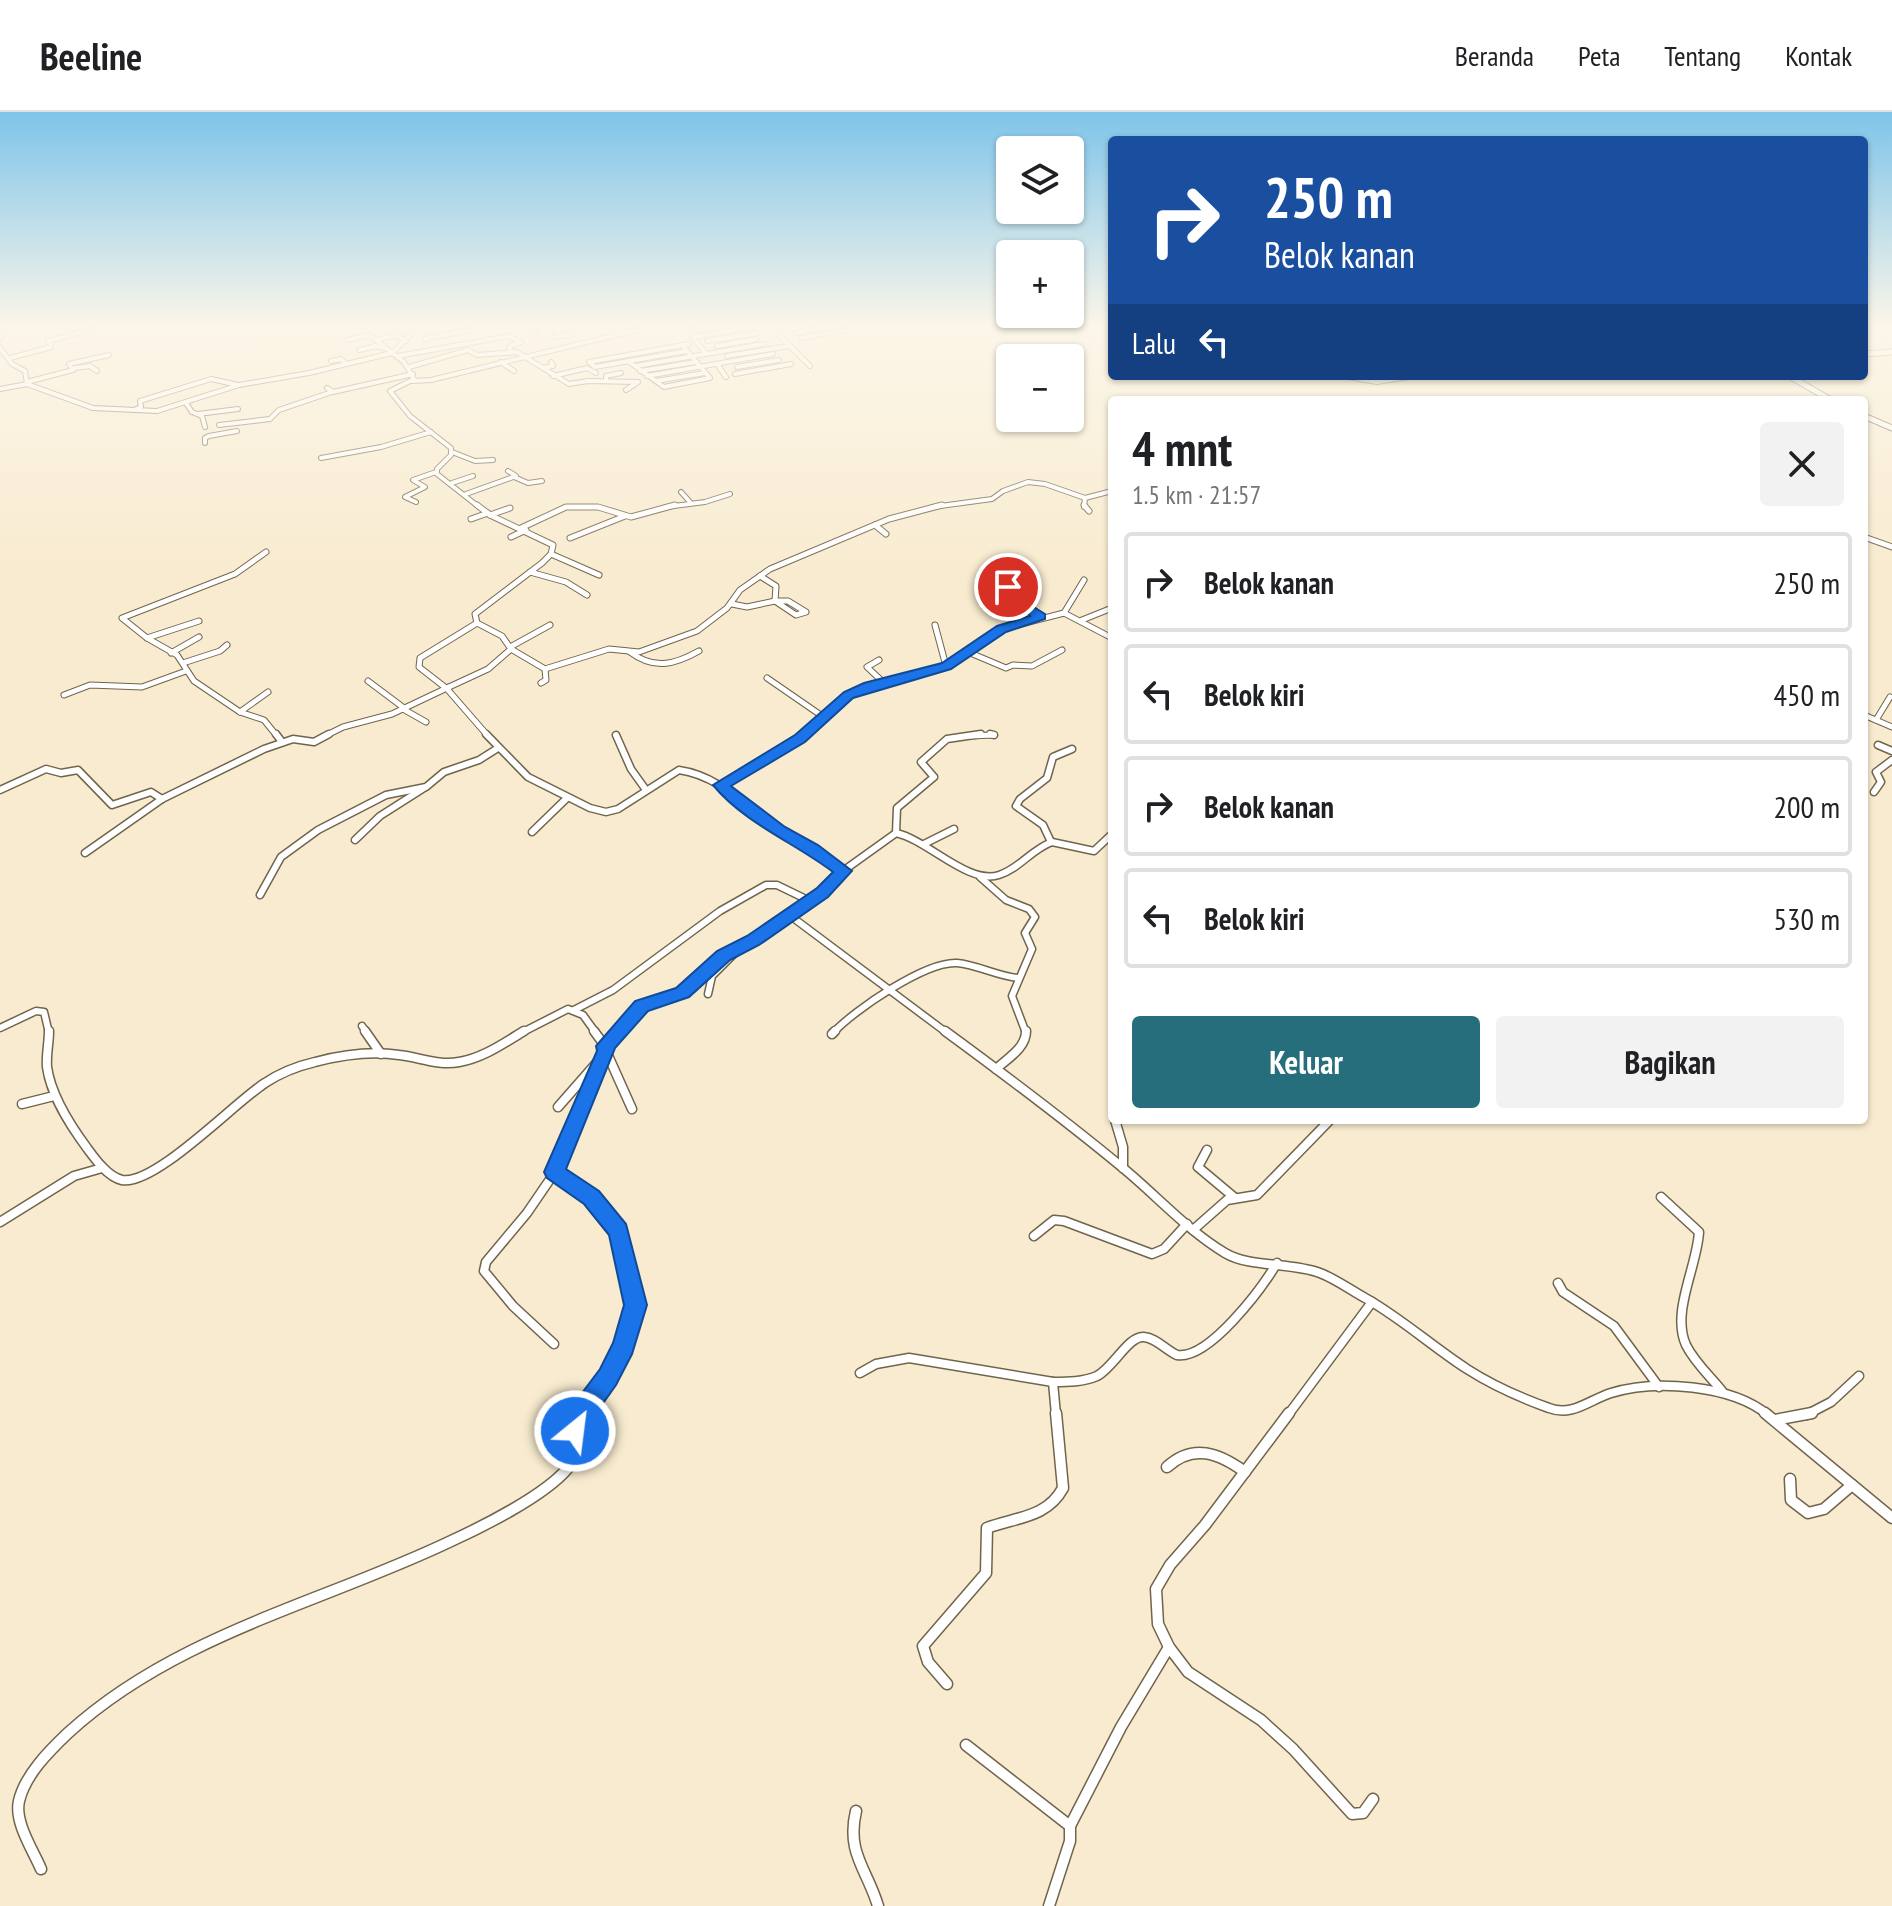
<!DOCTYPE html>
<html lang="id">
<head>
<meta charset="utf-8">
<style>
	:root { --surface:#fff; --page:#f2f2f2; --text:#202124; --muted:#757577; --line:#e0e0e0; --accent:#266e7b }
	body { margin:0; font-family:"PT Sans Narrow",sans-serif; background:var(--page); color:var(--text); height:100vh; display:flex; flex-direction:column; font-size:30px; white-space:nowrap }
	* { box-sizing:border-box; margin:0 }
	p { font-size:26px; color:var(--muted) }
	.icon { flex:none; width:44px; height:44px; fill:none; stroke:currentColor; stroke-width:2; stroke-linecap:round; stroke-linejoin:round }
	.map { position:relative; flex:1; overflow:hidden }
	.side { position:absolute; left:1108px; top:284px; width:760px; height:728px; display:flex; flex-direction:column; background:var(--surface); border-radius:8px; box-shadow:0 2px 6px #0004 }
	.side>* { flex:none }
	.hud { position:absolute; left:1108px; top:24px; width:760px; height:244px; border-radius:8px; box-shadow:0 2px 6px #0004; background:#1a4fa0; color:#fff; overflow:hidden }
	.fabs { position:absolute; left:996px; top:24px; display:grid; gap:16px }
	.fabs a { display:grid; place-items:center; width:88px; height:88px; border-radius:8px; background:var(--surface); box-shadow:0 2px 6px #0004; font-size:40px }
	.pin { position:absolute; display:grid; place-items:center; width:68px; height:68px; color:#fff; margin:-34px; border:4px solid #fff; border-radius:50%; box-shadow:0 2px 8px #0007 }
	.me { position:absolute; width:88px; margin:-44px; rotate:29deg; stroke-linejoin:round; filter:drop-shadow(0 0 6px #0008) }
	.turn { display:flex; align-items:center; gap:28px; height:168px; padding:0 24px; font-size:36px }
	.turn .icon { width:104px; height:104px; stroke-width:2.5 }
	.turn b { display:block; font-size:56px; line-height:68px }
	.then { display:flex; align-items:center; height:76px; padding:0 24px; background:#0003; gap:16px; font-size:30px }
	.round { display:grid; place-items:center; flex:none; width:84px; height:84px; border-radius:8px; background:var(--page) }
	.overview { display:flex; align-items:center; justify-content:space-between; height:136px; padding:0 24px }
	h1 { font-size:48px; font-weight:700; line-height:60px }
	.button { display:flex; gap:16px; margin-top:auto; padding:16px 24px }
	.button a { flex:1; height:92px; border-radius:8px; background:var(--accent); color:#fff; font-size:32px; font-weight:700; line-height:92px; text-align:center }
	.button a+a { background:var(--page); color:var(--text) }
	ul { padding:0; list-style:none }
	li { display:flex; align-items:center; gap:24px; height:100px; margin:0 16px 12px; padding:0 8px; border:4px solid var(--line); border-radius:8px }
	li div { flex:1 }
	li b { display:block; font-size:30px }
	li em { font-style:normal }
	header { display:flex; align-items:center; gap:48px; box-sizing:border-box; height:112px; padding:0 40px; background:var(--surface); border-bottom:2px solid var(--line) }
	header strong { font-size:38px }
	nav { display:flex; gap:44px; margin-inline-start:auto; font-size:28px }
	.map>svg:first-child { display:block }
</style>
</head>
<body>
<header>
<strong>Beeline</strong>
<nav><a>Beranda</a><a>Peta</a><a>Tentang</a><a>Kontak</a></nav>
</header>
<div class="map">
<svg width="1892" height="1794" viewBox="0 0 1892 1794">
	<rect width="100%" height="100%" fill="#f8ebcf"/>
	<g fill="none" stroke-linecap="round" stroke-linejoin="round">
		<g stroke="#70644c" stroke-width="6">
			<g id="minor-far4">
				<polyline points="531,215 535,222"/>
				<polyline points="549,215 551,219"/>
				<polyline points="612,215 624,222"/>
				<polyline points="771,215 810,254"/>
				<polyline points="687,217 706,242"/>
				<polyline points="784,217 791,215"/>
				<polyline points="690,219 714,215"/>
				<polyline points="796,221 826,215"/>
				<polyline points="555,225 573,222"/>
				<polyline points="694,225 752,215"/>
				<polyline points="0,226 8,215"/>
				<polyline points="801,226 863,215"/>
				<polyline points="425,227 485,215"/>
				<polyline points="348,228 369,223 404,250 414,267 390,279 410,304 451,336 451,343 437,357 437,362 479,395"/>
				<polyline points="377,228 395,223 406,229"/>
				<polyline points="707,229 758,221"/>
				<polyline points="717,234 757,227"/>
				<polyline points="0,236 12,252 25,259 27,272"/>
				<polyline points="359,238 376,234 384,236"/>
				<polyline points="687,239 595,255 589,250 689,232"/>
				<polyline points="398,244 509,224 521,230 510,234 509,241"/>
				<polyline points="727,244 789,234"/>
				<polyline points="10,246 51,235 48,229 101,215"/>
				<polyline points="331,249 341,247 346,252"/>
				<polyline points="628,249 664,275 710,266 684,235"/>
				<polyline points="501,250 514,259"/>
				<polyline points="717,252 726,265"/>
				<polyline points="636,254 764,232"/>
				<polyline points="409,255 468,238 477,243 517,240 569,272 588,269 638,270 626,278"/>
				<polyline points="737,255 779,248"/>
				<polyline points="75,256 90,254 97,259"/>
				<polyline points="543,256 553,254 551,250"/>
				<polyline points="640,259 696,250"/>
				<polyline points="735,262 791,252"/>
				<polyline points="553,264 587,256 596,261"/>
				<polyline points="647,264 773,242"/>
				<polyline points="1342,264 1377,270 1415,264"/>
				<polyline points="412,269 431,268 649,215"/>
				<polyline points="606,269 606,264 621,261"/>
				<polyline points="656,269 705,261"/>
				<polyline points="27,270 73,258 69,252 109,243"/>
				<polyline points="327,276 333,280 413,262"/>
				<polyline points="0,277 27,272 93,296 157,299 239,273 309,261 392,241 418,215"/>
				<polyline points="186,291 192,300 202,304 205,315"/>
				<polyline points="134,298 141,295 140,289 211,267 238,273"/>
				<polyline points="198,302 238,297"/>
				<polyline points="219,313 270,307 279,298 332,280"/>
				<polyline points="205,331 205,326 209,324 237,319"/>
				<polyline points="452,340 475,349 493,348"/>
				<polyline points="321,346 381,335 431,320"/>
				<polyline points="514,365 528,371 542,369"/>
				<polyline points="452,371 473,364"/>
				<polyline points="681,380 690,390"/>
				<polyline points="466,382 516,364 508,359"/>
				<polyline points="416,390 405,385 425,375 413,368 436,360"/>
				<polyline points="666,395 705,390 730,382"/>
				<polyline points="933,395 992,387 1003,379 1028,370 1045,372 1085,386 1112,379"/>
				<polyline points="1084,395 1085,386"/>
			</g>
		</g>
		<g stroke="#70644c" stroke-width="7">
			<g id="minor-far3">
				<polyline points="477,393 490,403 553,433 551,442 542,451 475,502 477,511 502,524 511,537 488,557 449,575 448,578 488,624"/>
				<polyline points="1084,393 1089,399"/>
				<polyline points="490,403 510,396"/>
				<polyline points="471,407 488,401"/>
				<polyline points="875,413 886,422"/>
				<polyline points="521,416 566,395 598,395 631,405 675,393"/>
				<polyline points="511,425 526,418"/>
				<polyline points="1864,425 1892,435"/>
				<polyline points="570,426 625,404"/>
				<polyline points="266,440 235,462 122,506 147,526 177,543 194,569 240,600 264,608 277,624"/>
				<polyline points="551,442 599,463"/>
				<polyline points="530,460 566,470 587,483"/>
				<polyline points="760,464 776,474 775,489"/>
				<polyline points="995,471 1008,477 1041,504"/>
				<polyline points="732,492 747,495 775,489 796,503 806,500 788,489 776,489"/>
				<polyline points="1064,501 1084,468"/>
				<polyline points="1082,508 1112,496"/>
				<polyline points="935,513 946,554"/>
				<polyline points="147,526 199,509"/>
				<polyline points="512,534 550,513"/>
				<polyline points="511,537 545,557 609,537 639,540 697,519 727,496 740,478 770,457 889,407 942,393"/>
				<path d="M630,540c24,18 44,13 69,-1"/>
				<polyline points="968,540 1006,556 1013,553 1032,554 1062,538"/>
				<polyline points="171,541 199,525"/>
				<polyline points="879,548 867,555 883,570"/>
				<polyline points="183,551 220,539 227,533"/>
				<polyline points="767,566 825,606"/>
				<polyline points="368,569 404,596"/>
				<polyline points="541,571 546,568 545,557"/>
				<polyline points="446,576 419,555 420,546 477,511"/>
				<polyline points="64,583 90,573 142,575 186,559"/>
				<polyline points="403,597 426,610"/>
				<polyline points="240,600 268,580"/>
				<polyline points="1864,603 1892,615"/>
				<polyline points="1876,608 1890,585"/>
				<polyline points="325,624 343,615 392,602 449,575"/>
				<polyline points="802,624 849,583 869,574 946,554 1002,517 1064,501 1112,526"/>
				<polyline points="971,624 994,623"/>
			</g>
		</g>
		<g stroke="#70644c" stroke-width="9">
			<g id="minor-far2">
				<polyline points="276,622 282,630"/>
				<path d="M486,622l42,43 62,31 16,4 12,-3 61,-39c42,6 67,38 100,61 21,13 44,25 64,40l-20,22 -31,19 4,8 151,113"/>
				<polyline points="990,622 994,623"/>
				<polyline points="616,623 631,657 646,678"/>
				<polyline points="1878,633 1892,639"/>
				<polyline points="721,673 804,622"/>
				<polyline points="0,678 46,657 61,661 78,658 112,693 151,680 162,687 264,637 293,627 314,630 329,622"/>
				<polyline points="1874,680 1881,670 1876,660 1892,648"/>
				<polyline points="532,720 567,686"/>
				<polyline points="896,721 897,696 934,665 921,650 947,627 981,622"/>
				<polyline points="355,728 380,704 424,676"/>
				<polyline points="1051,730 1043,713 1016,694 1020,687 1047,666 1053,645 1072,637"/>
				<polyline points="924,732 954,717"/>
				<polyline points="85,741 162,687"/>
				<path d="M843,759l53,-38c32,7 72,52 103,42 20,-6 33,-26 53,-33l42,9 18,-17"/>
				<polyline points="980,765 1006,788 1029,797 1035,805 1025,821 1032,837 1012,884 1026,921"/>
				<polyline points="260,783 281,745 318,718 386,683 426,675 444,660 479,648 498,636"/>
				<polyline points="708,882 712,864 736,840"/>
				<polyline points="574,898 613,878 720,799 766,773 777,773 810,789"/>
				<polyline points="362,914 367,921"/>
				<polyline points="0,916 36,899 44,900 49,921"/>
				<polyline points="521,921 568,897 583,903 596,921"/>
				<polyline points="617,921 641,894 683,881 723,844 753,829 792,800"/>
				<path d="M833,921c21,-23 93,-72 124,-70 21,2 40,13 61,15"/>
			</g>
		</g>
		<g stroke="#70644c" stroke-width="11">
			<g id="minor-far1">
				<path d="M49,919c0,12 -3,24 -2,36 4,29 23,58 40,81 8,11 21,29 35,32 33,6 113,-78 143,-97 15,-10 33,-17 50,-21 27,-7 57,-11 84,-7 20,2 39,11 60,7 24,-4 45,-19 65,-31"/>
				<polyline points="365,919 381,942"/>
				<polyline points="594,919 605,934"/>
				<path d="M945,919c60,44 120,89 178,137 34,28 64,62 102,85 25,15 66,9 95,20 16,6 32,18 47,26 35,20 66,48 100,70 25,16 54,29 82,39 23,9 40,-8 62,-15 44,-14 121,-8 157,22"/>
				<polyline points="832,922 835,919"/>
				<polyline points="606,939 632,997"/>
				<path d="M996,957c12,-11 30,-21 30,-38"/>
				<polyline points="22,992 54,984"/>
				<polyline points="558,995 601,946"/>
				<polyline points="1115,1008 1123,1035 1123,1056"/>
				<polyline points="1207,1038 1198,1055 1235,1086"/>
				<polyline points="555,1060 591,1086 619,1118 636,1193 623,1234 608,1265 582,1303"/>
				<path d="M1661,1085l38,35c-2,35 -28,80 -13,113 9,18 24,31 36,46"/>
				<polyline points="0,1110 74,1064 102,1056"/>
				<polyline points="1193,1118 1227,1088 1257,1083 1330,1008"/>
				<polyline points="1034,1124 1054,1108 1064,1109 1152,1142 1164,1137 1187,1112"/>
				<polyline points="1558,1171 1563,1180 1614,1214 1659,1275"/>
				<polyline points="554,1232 513,1194 484,1159 486,1150 527,1101 555,1060 606,939 605,934 619,919"/>
				<polyline points="860,1261 876,1252 909,1246 1053,1270"/>
				<path d="M1056,1303l-3,-33c15,0 30,0 44,-6 16,-8 32,-41 47,-39 12,1 22,13 33,18 32,5 85,-67 100,-92"/>
				<polyline points="1288,1303 1372,1190"/>
				<polyline points="1806,1303 1831,1290 1859,1264"/>
			</g>
		</g>
		<g stroke="#70644c" stroke-width="13">
			<g id="minor">
				<polyline points="1289,1301 1205,1413 1170,1453 1156,1477 1158,1512 1169,1535 1188,1560 1261,1608 1293,1637 1352,1702 1363,1701 1373,1687"/>
				<polyline points="1765,1301 1892,1406"/>
				<polyline points="1775,1308 1812,1301"/>
				<path d="M1167,1355c26,-24 52,-14 78,5"/>
				<polyline points="1790,1367 1791,1388 1808,1401 1824,1397 1852,1373"/>
				<path d="M947,1572l-19,-22 -5,-16 63,-73 1,-45c29,-11 60,-10 76,-40l-7,-75"/>
				<polyline points="966,1633 1070,1714"/>
				<path d="M856,1699c-10,42 11,58 22,95"/>
				<path d="M41,1757c-8,-19 -27,-47 -22,-68 6,-26 30,-50 49,-68 107,-98 253,-130 381,-191 33,-15 95,-46 118,-73 12,-13 3,-38 16,-56"/>
				<polyline points="1049,1794 1070,1729 1070,1714 1121,1615 1169,1535"/>
			</g>
		</g>
		<g stroke="#70644c" stroke-width="7">
			<g id="tertiary">
				<polyline points="1864,242 1892,240"/>
				<polyline points="1789,264 1831,288"/>
				<polyline points="1864,304 1892,316"/>
			</g>
		</g>
		<use href="#minor-far4" stroke="#fff" stroke-width="4"/>
		<use href="#minor-far3" stroke="#fff" stroke-width="5"/>
		<use href="#minor-far2" stroke="#fff" stroke-width="6"/>
		<use href="#minor-far1" stroke="#fff" stroke-width="8"/>
		<use href="#minor" stroke="#fff" stroke-width="10"/>
		<use href="#tertiary" stroke="#fff" stroke-width="5"/>
	</g>
	<linearGradient id="sky" x2="0" y2="1"><stop stop-color="#7ec4ea"/><stop offset="0.46" stop-color="#fcf6e9"/><stop offset="1" stop-color="#fcf6e9" stop-opacity="0"/></linearGradient>
	<rect width="1892" height="466" fill="url(#sky)"/>
	<path fill="#1a73e8" stroke="#114b97" stroke-width="2" d="M1003,472h9l20,22 13,8v5l-39,13 -55,37 -98,29 -48,44 -74,44 54,41 33,18 34,26 -24,26 -69,48 -29,15 -41,37 -41,14 -33,37 -49,121 33,22 27,33 21,81 -15,49 -16,31 -27,38 -6,17 -8,3 -9,-3 -3,-9 7,-22 30,-40 13,-26 11,-38 -15,-70 -25,-31 -37,-26 -3,-6 53,-121 -1,-5 39,-45 41,-13 41,-37 30,-15 70,-48 16,-16c-38,-29 -89,-49 -120,-87l82,-50 49,-43 20,-9 78,-20 55,-37 33,-10 -27,-26z"/>
</svg>
<div class="fabs">
<a><svg class="icon" aria-label="layers" viewBox="0 0 24 24"><path d="M12 4l9 5-9 5-9-5zM3 14l9 5 9-5"/></svg></a>
<a>+</a>
<a>−</a>
</div>
<div class="pin" style="left:1008px;top:475px;background:#d93025"><svg class="icon" aria-label="arrive" viewBox="0 0 24 24"><path d="M6 21V4h12l-3 4 3 4H6"/></svg></div>
<svg class="me" style="left:575px;top:1319px" viewBox="-20 -20 40 40"><circle r="17" fill="#1a73e8" stroke="#fff" stroke-width="3"/><path d="M0-11L8 9 0 5-8 9z" fill="#fff"/></svg>
<div class="hud">
<div class="turn"><svg class="icon" aria-label="right" viewBox="0 0 24 24"><path d="M7 20v-9h11M14 6l5 5-5 5"/></svg><div><b>250 m</b>Belok kanan</div></div>
<div class="then">Lalu<svg class="icon" aria-label="left" viewBox="0 0 24 24"><path d="M17 20v-9H6M10 6l-5 5 5 5"/></svg></div>
</div>
<section class="side">
<div class="overview"><div><h1>4 mnt</h1><p>1.5 km · 21:57</p></div><a class="round"><svg class="icon" aria-label="close" viewBox="0 0 24 24"><path d="M6 6l12 12M18 6L6 18"/></svg></a></div>
<ul>
<li><svg class="icon" aria-label="right" viewBox="0 0 24 24"><path d="M7 20v-9h11M14 6l5 5-5 5"/></svg><div><b>Belok kanan</b></div><em>250 m</em></li>
<li><svg class="icon" aria-label="left" viewBox="0 0 24 24"><path d="M17 20v-9H6M10 6l-5 5 5 5"/></svg><div><b>Belok kiri</b></div><em>450 m</em></li>
<li><svg class="icon" aria-label="right" viewBox="0 0 24 24"><path d="M7 20v-9h11M14 6l5 5-5 5"/></svg><div><b>Belok kanan</b></div><em>200 m</em></li>
<li><svg class="icon" aria-label="left" viewBox="0 0 24 24"><path d="M17 20v-9H6M10 6l-5 5 5 5"/></svg><div><b>Belok kiri</b></div><em>530 m</em></li>
</ul>
<div class="button"><a>Keluar</a><a>Bagikan</a></div>
</section>
</div>
</body>
</html>
